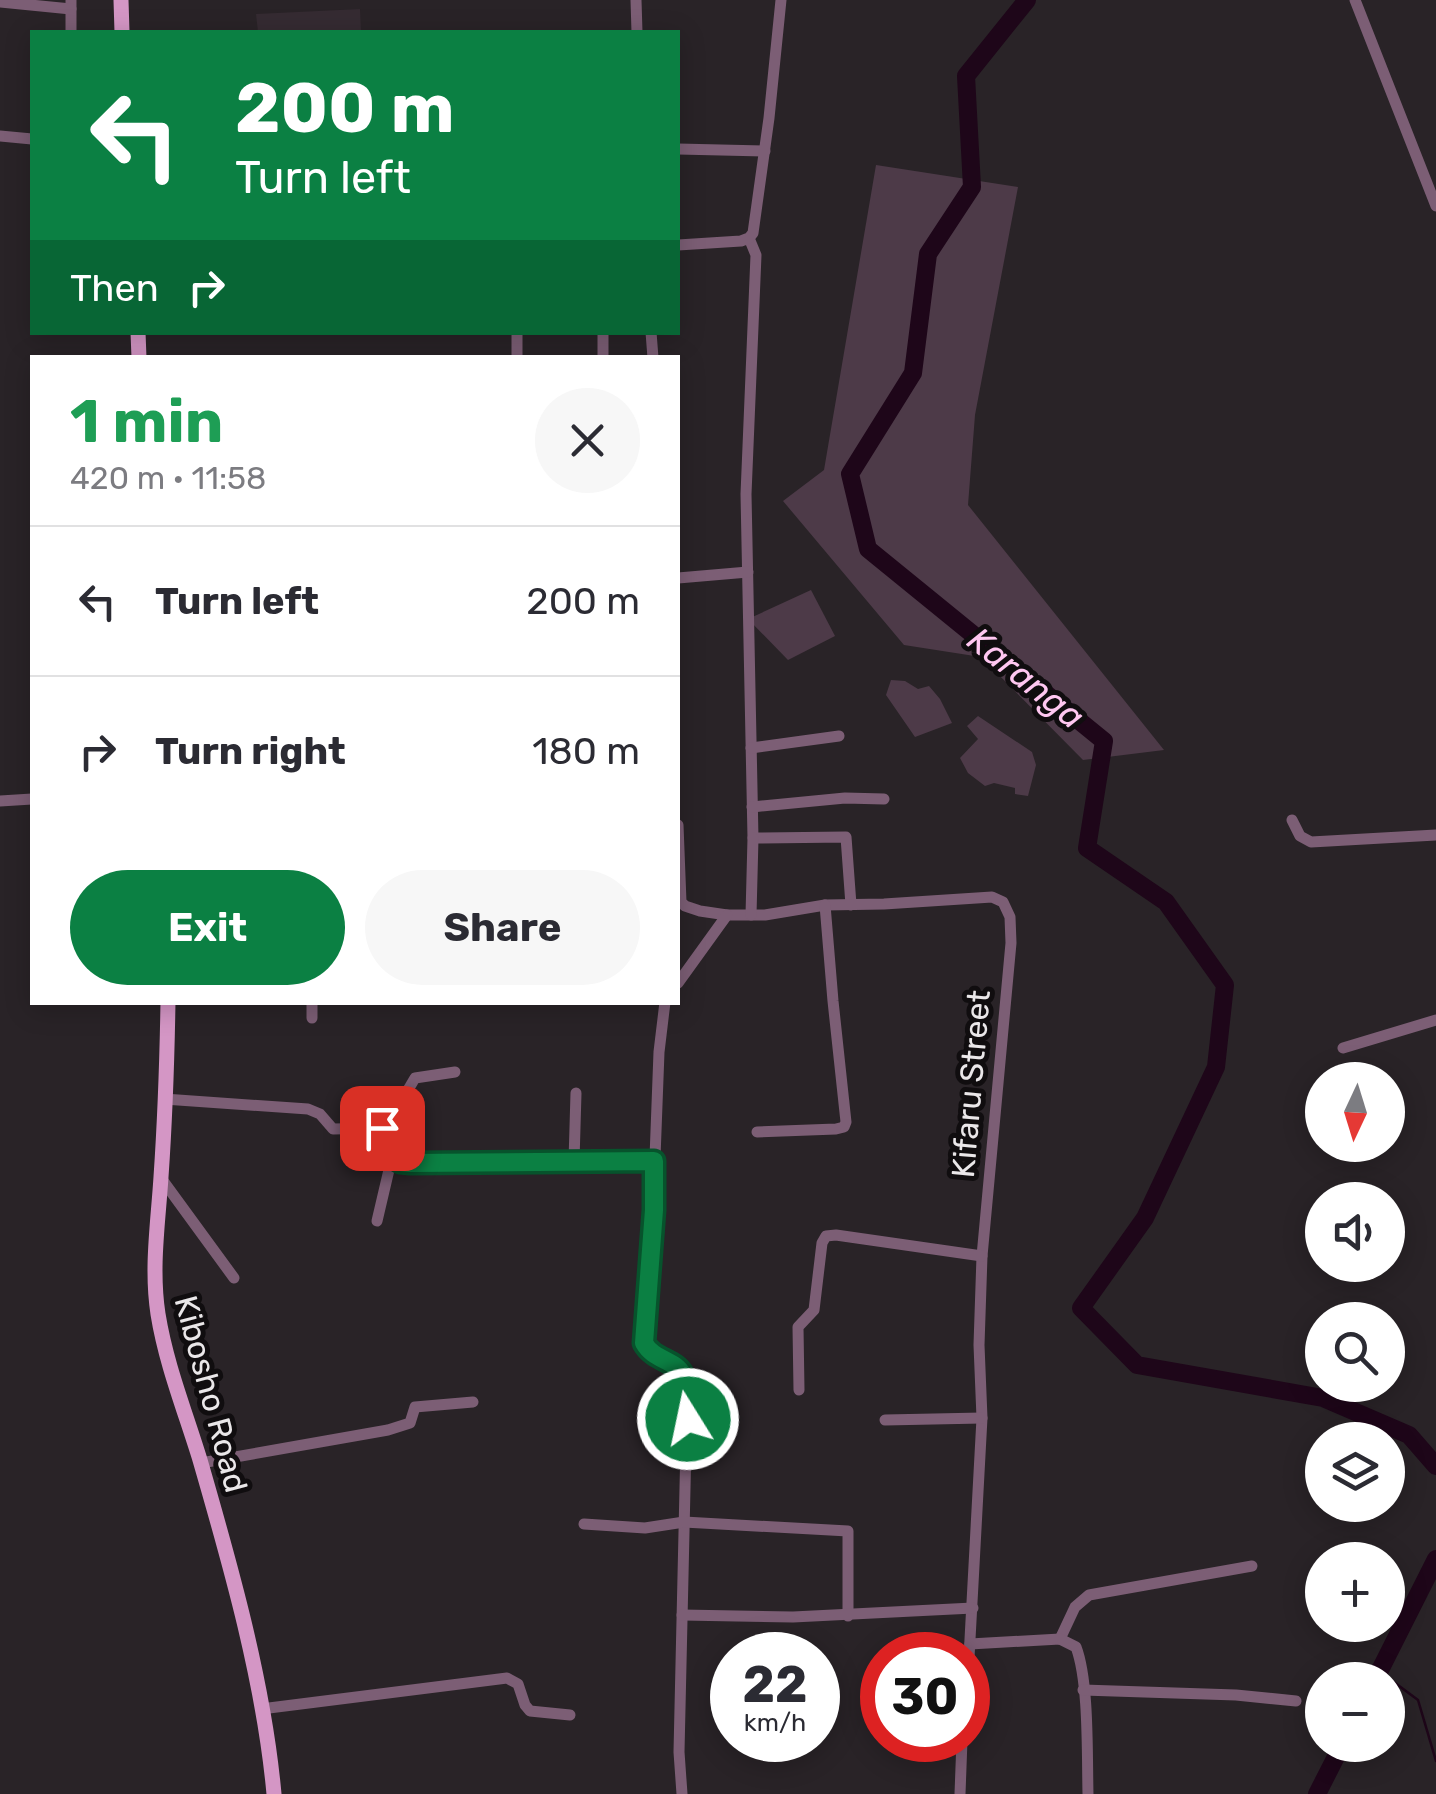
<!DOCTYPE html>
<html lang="en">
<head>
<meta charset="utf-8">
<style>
	:root { --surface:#fff; --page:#f7f7f7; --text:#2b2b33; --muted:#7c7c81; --line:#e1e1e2; --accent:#0b8043 }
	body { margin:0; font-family:Rubik,sans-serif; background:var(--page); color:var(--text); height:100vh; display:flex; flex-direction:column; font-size:38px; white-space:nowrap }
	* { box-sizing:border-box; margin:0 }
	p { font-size:32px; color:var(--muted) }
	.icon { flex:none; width:55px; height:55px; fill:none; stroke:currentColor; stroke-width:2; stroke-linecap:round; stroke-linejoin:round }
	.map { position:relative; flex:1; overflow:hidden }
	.panel { position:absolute; left:30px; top:355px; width:650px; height:650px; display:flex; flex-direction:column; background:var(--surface); border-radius:0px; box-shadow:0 5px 25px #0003 }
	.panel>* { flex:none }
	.guide { position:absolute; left:30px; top:30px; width:650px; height:305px; border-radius:0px; box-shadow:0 5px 25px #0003; background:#0b8043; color:#fff; overflow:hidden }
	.needle { width:65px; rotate:184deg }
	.buttons { position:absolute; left:1305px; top:1062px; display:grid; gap:20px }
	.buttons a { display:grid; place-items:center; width:100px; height:100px; border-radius:50%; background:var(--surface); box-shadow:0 5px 25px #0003; font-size:50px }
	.speed { position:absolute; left:710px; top:1632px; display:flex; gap:20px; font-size:50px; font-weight:700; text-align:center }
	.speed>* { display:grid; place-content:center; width:130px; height:130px; border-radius:50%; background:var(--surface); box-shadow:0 5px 25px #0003; line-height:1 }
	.speed small { font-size:25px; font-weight:400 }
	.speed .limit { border:15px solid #d22; background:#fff; color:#111 }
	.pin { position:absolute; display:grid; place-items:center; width:85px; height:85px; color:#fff; margin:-42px; border-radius:20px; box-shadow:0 5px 15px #0006 }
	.me { position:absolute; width:110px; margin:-55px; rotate:350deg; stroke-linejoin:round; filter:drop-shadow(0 0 8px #0008) }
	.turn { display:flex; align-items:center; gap:35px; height:210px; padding:0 40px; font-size:45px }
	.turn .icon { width:130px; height:130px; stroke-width:2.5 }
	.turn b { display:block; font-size:70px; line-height:85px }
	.then { display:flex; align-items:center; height:95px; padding:0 40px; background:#0003; gap:20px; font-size:38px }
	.round { display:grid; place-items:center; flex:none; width:105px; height:105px; border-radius:52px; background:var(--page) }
	.overview { display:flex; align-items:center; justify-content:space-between; height:170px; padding:0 40px }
	h1 { font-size:60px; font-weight:700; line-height:75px; color:#1e9e55 }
	.button { display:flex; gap:20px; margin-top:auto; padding:20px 40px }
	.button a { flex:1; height:115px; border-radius:60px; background:var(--accent); color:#fff; font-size:40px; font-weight:700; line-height:115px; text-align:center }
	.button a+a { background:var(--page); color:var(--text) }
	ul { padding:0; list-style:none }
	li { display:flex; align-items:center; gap:30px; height:150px; padding:0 40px; border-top:2px solid var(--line) }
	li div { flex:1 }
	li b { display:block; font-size:38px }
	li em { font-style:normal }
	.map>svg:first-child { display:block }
</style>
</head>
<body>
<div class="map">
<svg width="1436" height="1794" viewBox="0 0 1436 1794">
	<rect width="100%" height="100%" fill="#292327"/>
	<polygon fill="#352b32" points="360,9 361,32 258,32 256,14"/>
	<g fill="#4d3a48">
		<polygon points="876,165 1018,187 975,415 968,505 1164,750 1083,760 981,657 904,645 783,501 824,470"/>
		<polygon points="811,590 835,636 788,660 748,619"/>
		<polygon points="891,680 905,681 918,689 929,686 940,699 952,723 915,737 886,695"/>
		<polygon points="978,716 1032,752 1036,765 1028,796 1015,794 1015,788 994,783 985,786 968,773 960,758 978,739 967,726"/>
	</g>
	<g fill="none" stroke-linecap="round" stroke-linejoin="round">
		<polyline stroke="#1e0619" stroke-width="2.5" points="1379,1671 1418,1700 1436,1761"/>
		<g stroke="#1e0619" stroke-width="18">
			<polyline points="1027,0 966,76 972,187 928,254 913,373 850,474 868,549 1104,741 1087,848 1166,902 1225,985 1216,1067 1145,1218 1081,1308 1137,1365 1323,1398 1409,1435 1436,1466"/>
			<polyline points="1375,1680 1436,1559"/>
			<polyline points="1317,1794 1342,1745"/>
		</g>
		<g stroke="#7c5e75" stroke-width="11">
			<polyline points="71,0 71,32"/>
			<polyline points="636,0 637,32"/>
			<polyline points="1355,0 1436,206"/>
			<polyline points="0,2 71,9"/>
			<polyline points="0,136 32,139"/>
			<polyline points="678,149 765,151"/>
			<polyline points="749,238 756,255 746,494 753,838 846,837 851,905"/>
			<polyline points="678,245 741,241 749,238 753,233 769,118 781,0"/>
			<polyline points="517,332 517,358"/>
			<polyline points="603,332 603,358"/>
			<polyline points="651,332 653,358"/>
			<polyline points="678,578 748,572"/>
			<polyline points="751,748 839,736"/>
			<polyline points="0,801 32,799"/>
			<polyline points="752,807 845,798 884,799"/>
			<polyline points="1292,820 1300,836 1311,842 1436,835"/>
			<polyline points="678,825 681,902 685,906 700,911 727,915 765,915 825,905 884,904 992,897 1003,902 1010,917 1011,943 982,1256 979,1345 982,1418 968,1676"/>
			<polyline points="751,915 753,838"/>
			<polyline points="678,983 727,915"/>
			<polyline points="312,1002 312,1018"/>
			<path d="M665,1002l-6,50 -6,158 -10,125c4,30 29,19 40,40 3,7 3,17 4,25l-8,352 3,42"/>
			<polyline points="1343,1048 1436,1020"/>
			<polyline points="164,1099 308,1109 320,1114 333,1129 382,1128 389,1134 392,1157 400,1162 450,1164 654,1161"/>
			<polyline points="757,1132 836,1129 844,1127 846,1122 833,1001 825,905"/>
			<polyline points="389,1134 405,1095 415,1078 455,1072"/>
			<polyline points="574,1161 576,1093"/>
			<polyline points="161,1178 234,1278"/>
			<polyline points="377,1221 392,1157"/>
			<polyline points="799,1390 798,1327 814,1310 822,1243 826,1236 836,1235 982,1256"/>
			<polyline points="885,1420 982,1418"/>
			<polyline points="201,1463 388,1430 410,1423 415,1407 473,1402"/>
			<polyline points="584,1524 645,1528 684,1522 848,1531 848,1616"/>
			<polyline points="682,1615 793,1617 973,1608"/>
			<polyline points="1060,1639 1075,1607 1089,1595 1252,1566"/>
			<path d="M970,1644l90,-5 16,8c13,34 11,108 12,147"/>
			<polyline points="1083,1690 1236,1695 1296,1701"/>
			<polyline points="261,1709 507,1678 518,1684 525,1705 530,1711 570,1715"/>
			<polyline points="960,1794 962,1740"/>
		</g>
		<g stroke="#d496c5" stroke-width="15">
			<polyline points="121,0 122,32"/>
			<polyline points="138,332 139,358"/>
			<path d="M168,1002c-1,59 -3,117 -7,175 -3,47 -10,91 -3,137 8,50 27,97 42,146 31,107 64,223 74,334"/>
		</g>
	</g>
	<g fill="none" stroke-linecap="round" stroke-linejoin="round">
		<g stroke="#07532c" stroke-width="25">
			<path id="route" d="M382,1128l7,6 3,23 8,5 10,1 244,-2v49l-10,133c10,18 31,16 39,32 6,12 4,31 5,44"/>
		</g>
		<use href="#route" stroke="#0b8043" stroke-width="18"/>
	</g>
	<g text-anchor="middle" stroke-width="10" stroke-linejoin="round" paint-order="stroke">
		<g font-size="32" fill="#eae7e9" stroke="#100d0f">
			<text transform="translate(971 1084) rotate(-85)" y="11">Kifaru Street</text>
			<text transform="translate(211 1394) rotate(75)" y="11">Kibosho Road</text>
		</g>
		<g font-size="35" font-style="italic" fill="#ffc7f1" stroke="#100d0f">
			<text transform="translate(1026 678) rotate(39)" y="12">Karanga</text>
		</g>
	</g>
</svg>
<div class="buttons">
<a><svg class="needle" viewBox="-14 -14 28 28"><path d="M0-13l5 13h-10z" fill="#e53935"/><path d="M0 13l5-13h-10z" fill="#7c7c81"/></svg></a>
<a><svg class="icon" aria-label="sound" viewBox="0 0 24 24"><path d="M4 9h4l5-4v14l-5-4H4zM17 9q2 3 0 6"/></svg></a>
<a><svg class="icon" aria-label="search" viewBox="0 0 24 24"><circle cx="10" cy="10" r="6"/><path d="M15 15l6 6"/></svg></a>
<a><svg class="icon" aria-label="layers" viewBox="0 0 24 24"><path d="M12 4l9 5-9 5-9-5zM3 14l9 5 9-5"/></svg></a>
<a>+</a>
<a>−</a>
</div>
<div class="speed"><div>22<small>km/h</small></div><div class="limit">30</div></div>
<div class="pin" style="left:382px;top:1128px;background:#d93025"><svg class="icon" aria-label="arrive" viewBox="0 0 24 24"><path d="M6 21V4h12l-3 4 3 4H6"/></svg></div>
<svg class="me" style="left:688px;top:1419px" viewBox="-20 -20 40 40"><circle r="17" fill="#0b8043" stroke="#fff" stroke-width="3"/><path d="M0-11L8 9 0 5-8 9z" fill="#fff"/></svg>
<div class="guide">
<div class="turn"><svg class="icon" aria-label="left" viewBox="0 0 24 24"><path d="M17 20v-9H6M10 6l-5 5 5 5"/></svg><div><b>200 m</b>Turn left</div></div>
<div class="then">Then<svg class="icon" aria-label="right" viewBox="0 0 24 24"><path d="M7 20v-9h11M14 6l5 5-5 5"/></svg></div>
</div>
<section class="panel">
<div class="overview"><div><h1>1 min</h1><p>420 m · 11:58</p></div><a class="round"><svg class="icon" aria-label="close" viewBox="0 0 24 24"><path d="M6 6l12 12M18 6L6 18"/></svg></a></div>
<ul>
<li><svg class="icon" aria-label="left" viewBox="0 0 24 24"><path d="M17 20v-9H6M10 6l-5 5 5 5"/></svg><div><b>Turn left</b></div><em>200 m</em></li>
<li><svg class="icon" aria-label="right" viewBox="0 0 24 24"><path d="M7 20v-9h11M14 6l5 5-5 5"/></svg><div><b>Turn right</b></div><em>180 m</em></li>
</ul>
<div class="button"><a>Exit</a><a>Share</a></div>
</section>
</div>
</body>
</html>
